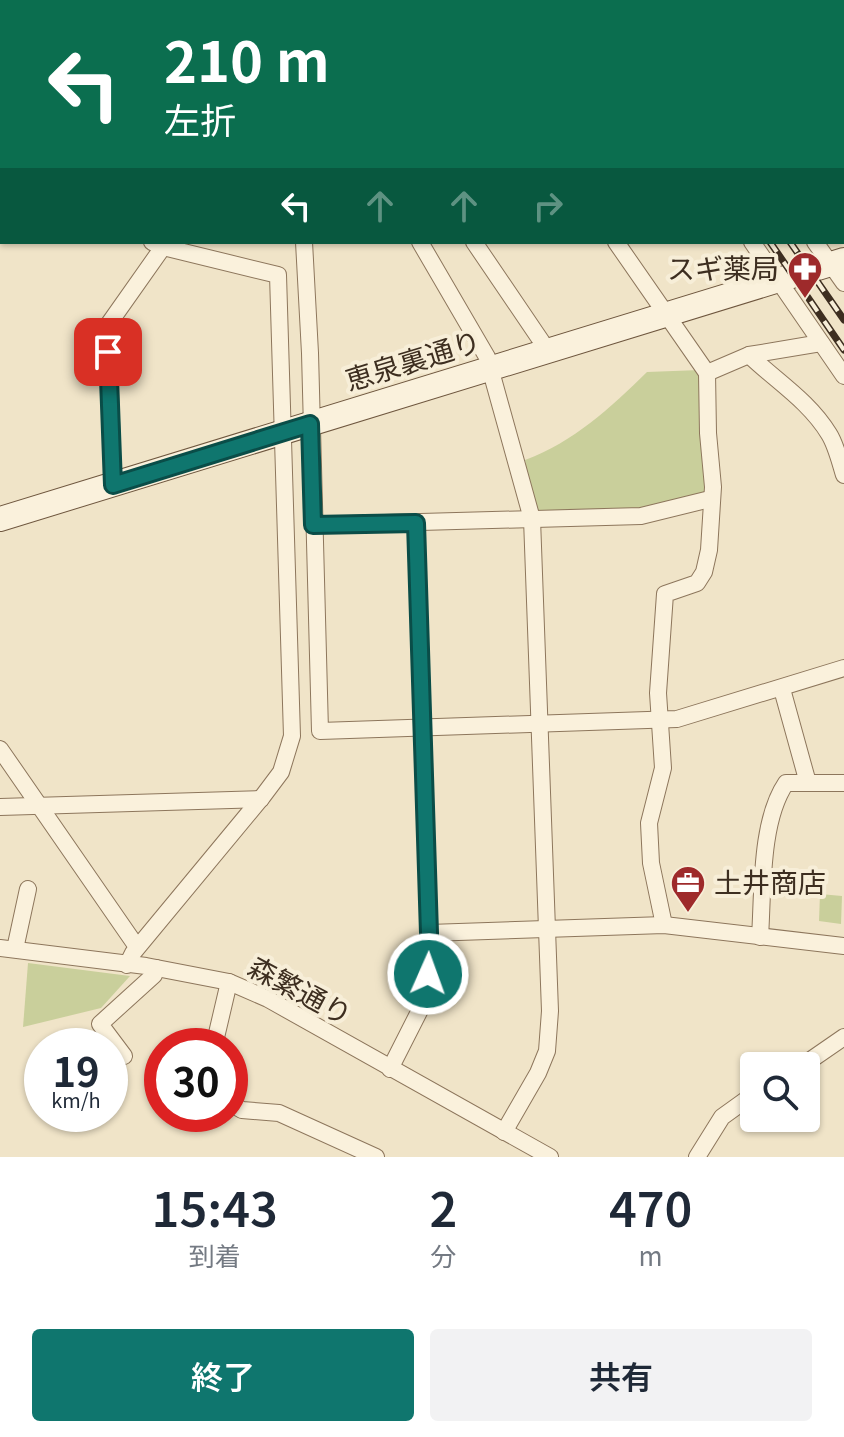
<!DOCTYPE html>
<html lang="ja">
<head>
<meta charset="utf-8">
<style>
	:root { --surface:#fff; --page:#f2f2f3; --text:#1f2937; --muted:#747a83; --accent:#0f766e }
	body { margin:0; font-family:Georgia,"Noto Sans JP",serif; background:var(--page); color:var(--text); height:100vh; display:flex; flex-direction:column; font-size:30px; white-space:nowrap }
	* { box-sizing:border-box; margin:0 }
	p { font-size:26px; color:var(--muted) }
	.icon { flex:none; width:44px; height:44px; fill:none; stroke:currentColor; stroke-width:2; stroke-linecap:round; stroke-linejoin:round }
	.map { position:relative; height:1157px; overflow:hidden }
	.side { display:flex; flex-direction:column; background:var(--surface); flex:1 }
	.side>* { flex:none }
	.guide { position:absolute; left:0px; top:0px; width:844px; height:244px; box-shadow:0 2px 6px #0004; background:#0b6e4f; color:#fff; overflow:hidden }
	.controls { position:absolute; left:740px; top:1052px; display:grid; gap:16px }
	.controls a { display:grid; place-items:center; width:80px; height:80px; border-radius:8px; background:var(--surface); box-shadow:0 2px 6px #0004; font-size:40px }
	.speed { position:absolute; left:24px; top:1028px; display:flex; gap:16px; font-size:40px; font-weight:700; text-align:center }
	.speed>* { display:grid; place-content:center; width:104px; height:104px; border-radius:50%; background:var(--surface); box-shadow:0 2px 6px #0004; line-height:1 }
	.speed small { font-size:20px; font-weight:400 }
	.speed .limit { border:12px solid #d22; background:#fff; color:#111 }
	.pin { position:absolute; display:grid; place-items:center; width:68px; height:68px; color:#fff; margin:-34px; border-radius:16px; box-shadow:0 4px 12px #0006 }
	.me { position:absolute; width:88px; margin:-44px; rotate:2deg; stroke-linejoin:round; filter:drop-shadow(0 0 6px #0008) }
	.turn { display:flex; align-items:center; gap:28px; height:168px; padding:0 32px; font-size:36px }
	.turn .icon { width:104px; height:104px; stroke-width:2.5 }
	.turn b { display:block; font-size:56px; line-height:68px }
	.lanes { display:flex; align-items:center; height:76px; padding:0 32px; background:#0003; justify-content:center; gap:40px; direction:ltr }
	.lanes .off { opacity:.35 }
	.eta { display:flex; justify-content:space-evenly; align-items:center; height:136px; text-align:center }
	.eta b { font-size:48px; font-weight:600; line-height:56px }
	.action { display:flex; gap:16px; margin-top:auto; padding:16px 32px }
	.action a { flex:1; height:92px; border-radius:8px; background:var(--accent); color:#fff; font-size:32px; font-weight:600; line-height:92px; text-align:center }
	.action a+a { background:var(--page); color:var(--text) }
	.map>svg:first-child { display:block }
</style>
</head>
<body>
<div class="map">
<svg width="844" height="1157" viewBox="0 0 844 1157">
	<rect width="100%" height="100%" fill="#f0e4c8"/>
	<g fill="#c9cf9b">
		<path d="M700,370l7,118 -5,9 -69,14 -97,4 -13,-46 3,-3 -1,-6c49,-18 85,-52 122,-88z"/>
		<polygon points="820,894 842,896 841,924 819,921"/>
		<polygon points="28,963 130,976 101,1008 23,1027"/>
	</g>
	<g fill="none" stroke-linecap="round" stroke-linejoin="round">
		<g stroke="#8d765c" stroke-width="18">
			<g id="street">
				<polyline points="392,0 394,2"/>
				<polyline points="580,0 582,2"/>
				<polyline points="647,0 649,2"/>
				<polyline points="820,0 821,2"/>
				<polyline points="840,2 841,0"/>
				<polyline points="842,144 844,152"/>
				<polyline points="0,166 2,167"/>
				<polyline points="304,242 310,353 320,731 677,719 844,668"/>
				<polyline points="420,242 487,357 532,519 550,1011 547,1051 538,1073 504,1132"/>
				<polyline points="474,242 548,351"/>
				<polyline points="616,242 707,373 708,433 713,487 709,550 704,572 697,583 665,594 658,693 663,768 649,823 651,863 664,925"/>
				<polyline points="752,242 844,376"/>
				<polyline points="815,242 844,283"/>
				<path d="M749,355c27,26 60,46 80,79 7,11 11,28 15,41"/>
				<polyline points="707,373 749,355 821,343"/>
				<polyline points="113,485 108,325 163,247"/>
				<polyline points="313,525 641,516 710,499"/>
				<polyline points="782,689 808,783"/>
				<polyline points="0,749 137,947"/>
				<polyline points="0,807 261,799"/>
				<polyline points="429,933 664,925 844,946"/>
				<path d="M760,937c3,-45 0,-116 26,-154h58"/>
				<polyline points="0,948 146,966 229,982 268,999 550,1157"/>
				<polyline points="15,949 28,889"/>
				<polyline points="127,965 133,953 263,796 281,772 292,736 278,275 163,247 152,242"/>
				<polyline points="214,1046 229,982"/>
				<polyline points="124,1056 100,1024 154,975 156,968"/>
				<polyline points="802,1066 844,1037"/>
				<polyline points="390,1069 424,1002 429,933 416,523"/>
				<polyline points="230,1103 242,1110 279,1113 376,1157"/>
				<polyline points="697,1157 722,1117 754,1094"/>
			</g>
		</g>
		<g stroke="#6f573f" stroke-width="26">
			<polyline id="secondary" points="0,519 844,260"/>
		</g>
		<use href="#street" stroke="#faf1dc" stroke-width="16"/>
		<use href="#secondary" stroke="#faf1dc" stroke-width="24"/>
		<g stroke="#3d2e20" stroke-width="7">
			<g id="rail">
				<polyline points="595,0 597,2"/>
				<polyline points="616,0 617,2"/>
				<polyline points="770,242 844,350"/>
				<polyline points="790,242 844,320"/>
			</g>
		</g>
		<use href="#rail" stroke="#f7eed8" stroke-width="4" stroke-dasharray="12" stroke-linecap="butt"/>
	</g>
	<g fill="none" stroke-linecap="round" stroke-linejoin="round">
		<g stroke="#0a4d48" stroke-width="20">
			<polyline id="route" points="108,352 113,485 310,424 313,525 416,523 429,933 428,974"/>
		</g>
		<use href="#route" stroke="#0f766e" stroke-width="14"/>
	</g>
	<defs>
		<g id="pharmacy-pin" transform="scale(1.8)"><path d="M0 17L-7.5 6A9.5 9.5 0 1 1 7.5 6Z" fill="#9e2a2b" stroke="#f7eed8"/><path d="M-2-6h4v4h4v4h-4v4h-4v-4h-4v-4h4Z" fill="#fff"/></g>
		<g id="office-pin" transform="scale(1.8)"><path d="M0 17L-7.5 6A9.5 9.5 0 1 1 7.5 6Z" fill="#9e2a2b" stroke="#f7eed8"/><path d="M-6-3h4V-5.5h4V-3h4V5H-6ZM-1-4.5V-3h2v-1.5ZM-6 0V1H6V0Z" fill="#fff"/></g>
	</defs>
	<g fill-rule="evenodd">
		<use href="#pharmacy-pin" x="805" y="269"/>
		<use href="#office-pin" x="688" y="883"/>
	</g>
	<g text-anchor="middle" stroke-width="8" stroke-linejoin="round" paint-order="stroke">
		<g font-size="28" fill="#3d2e20" stroke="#f7eed8" text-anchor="end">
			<text x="779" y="279">スギ薬局</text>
			<text x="714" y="893" text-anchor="start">土井商店</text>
		</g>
		<g font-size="28" fill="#3d2e20" stroke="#f7eed8">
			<text transform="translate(413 361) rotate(-17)" y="10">恵泉裏通り</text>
			<text transform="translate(300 991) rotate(28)" y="10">森繁通り</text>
		</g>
	</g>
</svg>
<div class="controls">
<a><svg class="icon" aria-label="search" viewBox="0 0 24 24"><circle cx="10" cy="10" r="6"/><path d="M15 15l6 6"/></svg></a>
</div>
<div class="speed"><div>19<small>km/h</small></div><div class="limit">30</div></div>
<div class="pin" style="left:108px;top:352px;background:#d93025"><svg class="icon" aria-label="arrive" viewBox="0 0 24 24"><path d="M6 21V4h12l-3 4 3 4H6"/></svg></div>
<svg class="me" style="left:428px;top:974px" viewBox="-20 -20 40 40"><circle r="17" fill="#0f766e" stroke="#fff" stroke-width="3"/><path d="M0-11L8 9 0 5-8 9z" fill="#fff"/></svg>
<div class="guide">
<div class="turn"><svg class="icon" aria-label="left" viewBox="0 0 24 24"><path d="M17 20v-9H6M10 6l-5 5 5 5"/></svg><div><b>210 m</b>左折</div></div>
<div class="lanes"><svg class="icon" aria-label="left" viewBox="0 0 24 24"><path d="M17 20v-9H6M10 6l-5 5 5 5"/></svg><svg class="icon off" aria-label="ahead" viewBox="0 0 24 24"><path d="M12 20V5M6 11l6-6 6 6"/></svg><svg class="icon off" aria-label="ahead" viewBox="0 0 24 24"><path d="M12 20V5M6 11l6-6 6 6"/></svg><svg class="icon off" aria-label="right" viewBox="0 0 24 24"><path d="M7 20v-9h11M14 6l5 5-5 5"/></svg></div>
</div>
</div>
<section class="side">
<div class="eta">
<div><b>15:43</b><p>到着</p></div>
<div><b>2</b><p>分</p></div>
<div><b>470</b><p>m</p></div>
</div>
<div class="action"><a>終了</a><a>共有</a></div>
</section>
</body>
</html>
